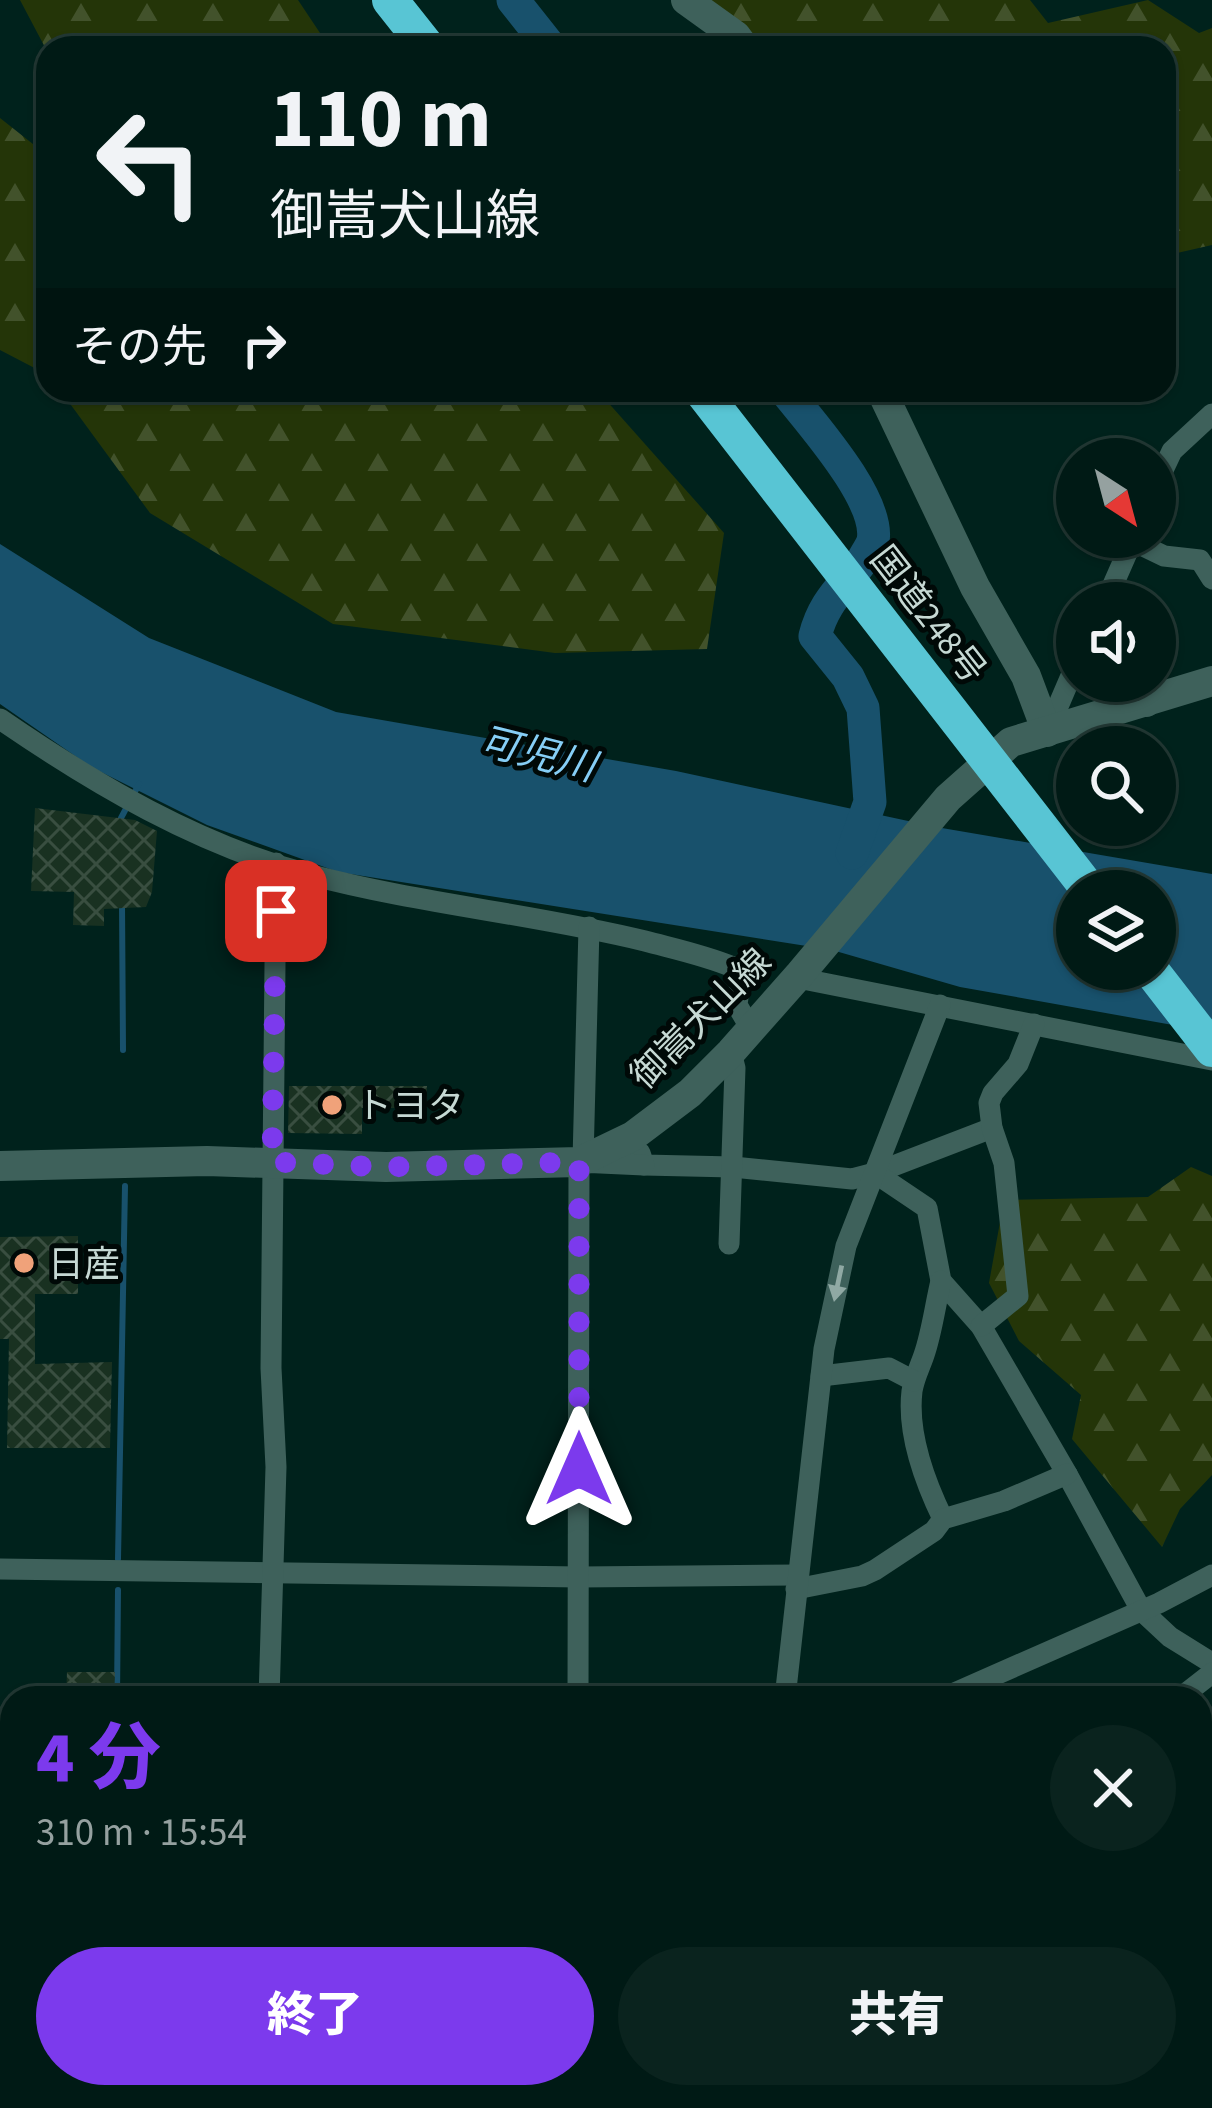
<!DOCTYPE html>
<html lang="ja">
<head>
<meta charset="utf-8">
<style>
	:root { --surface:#001a15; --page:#0a231e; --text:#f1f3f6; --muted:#95a1a0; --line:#223834; --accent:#7c3aed }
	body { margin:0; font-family:"Source Sans 3","Noto Sans JP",sans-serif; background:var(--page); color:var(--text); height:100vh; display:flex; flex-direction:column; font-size:45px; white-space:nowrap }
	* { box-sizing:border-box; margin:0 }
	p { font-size:39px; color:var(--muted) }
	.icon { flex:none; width:66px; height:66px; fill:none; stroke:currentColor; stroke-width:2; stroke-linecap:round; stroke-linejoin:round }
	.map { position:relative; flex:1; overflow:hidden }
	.drawer { position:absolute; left:0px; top:1686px; width:1212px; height:423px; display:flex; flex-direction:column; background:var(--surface); border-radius:36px 36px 0 0; box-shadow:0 3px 9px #0004,0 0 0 3px var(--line) }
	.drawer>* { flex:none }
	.hud { position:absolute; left:36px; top:36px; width:1140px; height:366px; border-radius:36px; box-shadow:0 3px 9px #0004,0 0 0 3px var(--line); background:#001a15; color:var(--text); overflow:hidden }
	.needle { width:78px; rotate:144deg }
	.fabs { position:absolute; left:1056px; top:438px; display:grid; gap:24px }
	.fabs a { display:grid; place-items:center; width:120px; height:120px; border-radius:50%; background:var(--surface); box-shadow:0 3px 9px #0004,0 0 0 3px var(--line); font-size:60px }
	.pin { position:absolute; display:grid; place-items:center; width:102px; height:102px; color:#fff; margin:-51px; border-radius:24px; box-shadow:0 6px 18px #0006 }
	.me { position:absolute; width:132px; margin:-66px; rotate:0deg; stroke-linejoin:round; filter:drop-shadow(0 0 9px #0008) }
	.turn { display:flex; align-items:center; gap:42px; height:252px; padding:0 36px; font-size:54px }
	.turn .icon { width:156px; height:156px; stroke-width:2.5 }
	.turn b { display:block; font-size:84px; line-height:102px }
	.then { display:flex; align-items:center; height:114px; padding:0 36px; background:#0003; gap:24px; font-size:45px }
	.round { display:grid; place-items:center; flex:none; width:126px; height:126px; border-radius:63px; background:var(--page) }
	.overview { display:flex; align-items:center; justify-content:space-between; height:204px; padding:0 36px }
	h1 { font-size:72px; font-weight:800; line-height:90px; color:var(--accent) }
	.action { display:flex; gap:24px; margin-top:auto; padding:24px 36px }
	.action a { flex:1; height:138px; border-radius:72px; background:var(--accent); color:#fff; font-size:48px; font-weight:800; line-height:138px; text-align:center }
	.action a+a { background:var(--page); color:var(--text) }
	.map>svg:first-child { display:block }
</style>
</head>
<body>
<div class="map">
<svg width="1212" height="2108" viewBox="0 0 1212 2108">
	<defs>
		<pattern id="forest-firs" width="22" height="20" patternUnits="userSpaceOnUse" patternTransform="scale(3)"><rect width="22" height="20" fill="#243508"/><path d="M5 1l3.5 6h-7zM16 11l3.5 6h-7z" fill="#42522b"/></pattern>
		<pattern id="building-cross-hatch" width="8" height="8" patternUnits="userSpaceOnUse" patternTransform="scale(3)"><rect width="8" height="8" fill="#193121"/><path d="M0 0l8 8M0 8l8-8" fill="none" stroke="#394e40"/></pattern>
	</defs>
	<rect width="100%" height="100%" fill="#00221c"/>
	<g fill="url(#forest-firs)">
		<polygon points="20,0 298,0 330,48 48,48 48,53"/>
		<polygon points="695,0 1030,0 1048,23 1148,0 1199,33 1212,28 1212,245 1164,256 1164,48 766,48 703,22"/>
		<polygon points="0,118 43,152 48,140 48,375 0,350"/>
		<polygon points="60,390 597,390 724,533 707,649 555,653 333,624 150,513"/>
		<polygon points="1191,1167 1212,1176 1212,1475 1180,1509 1162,1547 1072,1439 1081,1395 1019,1341 989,1283 1004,1200 1148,1197"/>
	</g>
	<path fill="#18516c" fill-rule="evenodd" d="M0,544l149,94 187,74 340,59 260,56 276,47v158l-252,-45 -128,-37 -494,-78 -131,-47 -116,-58 -91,-63zM1077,891h78v78h-78z"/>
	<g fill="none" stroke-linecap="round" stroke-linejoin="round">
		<g stroke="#18516c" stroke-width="6">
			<polyline points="121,824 121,818 139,784"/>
			<polyline points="122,903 123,1050"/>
			<polyline points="118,1559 125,1186"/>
			<polyline points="117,1698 118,1590"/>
		</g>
		<g stroke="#18516c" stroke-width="33">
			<polyline points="513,0 551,48"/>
			<path d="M785,390c25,32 96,110 88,151 0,2 -8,15 -9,17 -20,29 -40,42 -49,78l33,41 15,31 7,94 -18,51"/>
		</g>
	</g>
	<g fill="url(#building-cross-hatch)">
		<polygon points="35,808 135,820 157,831 152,892 146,907 104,909 104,926 73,925 74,892 31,891"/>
		<polygon points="289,1086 427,1086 427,1108 362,1108 362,1134 288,1133"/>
		<polygon points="78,1236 78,1294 35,1294 35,1364 112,1362 110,1448 7,1448 9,1339 0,1339 0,1237"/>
		<polygon points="67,1672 115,1672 114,1698 66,1698"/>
	</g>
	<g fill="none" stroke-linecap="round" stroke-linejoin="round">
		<g stroke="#3e615b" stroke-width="21">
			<polyline points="1155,487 1172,451 1212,414"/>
			<polyline points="1133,541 1164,556 1200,560 1212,579"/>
			<polyline points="1105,603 1134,537"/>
			<path d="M0,719c96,66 198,126 311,156 110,29 224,39 334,66 30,8 59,14 88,26l7,15 -3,23 14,24"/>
			<polyline points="1047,732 1077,662"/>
			<polyline points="800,974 808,980 1212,1060"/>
			<polyline points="640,1153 644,1165 733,1167 852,1179 875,1173 992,1128"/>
			<polyline points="583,1160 589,927"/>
			<polyline points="875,1173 927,1208 941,1281 981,1326 1067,1474 1141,1610 1170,1637 1212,1663"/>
			<polyline points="729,1244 735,1068 731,1052"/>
			<path d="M941,1281c-6,25 -9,51 -17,74 -4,12 -10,23 -12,36 -5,42 13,91 31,128"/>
			<polyline points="981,1326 1018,1296 1004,1163 992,1128 989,1103 993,1093 1018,1064 1034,1024"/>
			<polyline points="821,1376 889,1368 914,1381"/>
			<polyline points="0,1569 580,1577 798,1575"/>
			<polyline points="796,1589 862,1576 875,1570 934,1531 943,1519 1004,1501 1067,1474"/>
			<polyline points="269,1698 276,1467 271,1368 276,863"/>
			<polyline points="578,1698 579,1162 644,1165"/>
			<polyline points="785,1698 824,1349 846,1246 940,1005"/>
			<polyline points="943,1698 1159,1603 1212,1575"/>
			<polyline points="1180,1698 1212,1673"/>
			<polyline points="1200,2054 1212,2049"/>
			<polyline points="509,2097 518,2108"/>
			<polyline points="194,2108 210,2097"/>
			<polyline points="1100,2108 1119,2097"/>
		</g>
		<g stroke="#3e615b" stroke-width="30">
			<polyline points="686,0 736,36 745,48"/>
			<polyline points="881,390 975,587 1026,676 1047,732"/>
			<polyline points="1102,681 1109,688 1146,702"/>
			<polyline points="0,1166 207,1161 386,1167 579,1162 633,1136 690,1093 731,1052 800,974 948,798 1011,742 1212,681"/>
			<polyline points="0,1987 12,1987"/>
			<polyline points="739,2108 740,2097"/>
		</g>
		<g stroke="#4e9da4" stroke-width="30">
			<polyline points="1200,1933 1212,1928"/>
			<polyline points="812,2108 831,2097"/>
		</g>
		<g stroke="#58c5d4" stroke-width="36">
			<polyline points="390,0 428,48"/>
			<polyline points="701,390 1090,891"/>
			<polyline points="1150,969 1212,1049"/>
		</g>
	</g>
	<defs><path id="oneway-solid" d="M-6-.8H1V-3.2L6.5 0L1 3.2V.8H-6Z" transform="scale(3)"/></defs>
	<use fill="#90a9a4" href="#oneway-solid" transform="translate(838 1283) rotate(102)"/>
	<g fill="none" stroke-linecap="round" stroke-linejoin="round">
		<polyline stroke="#7c3aed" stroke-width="21" stroke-dasharray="0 37.8" points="276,911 272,1162 386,1167 579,1162 579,1469"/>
	</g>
	<g fill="#f0a27a" stroke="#000907" stroke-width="4.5">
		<circle cx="332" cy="1105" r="12"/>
		<circle cx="24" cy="1263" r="12"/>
	</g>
	<g text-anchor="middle" stroke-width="10" stroke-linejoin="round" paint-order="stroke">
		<g font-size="36" fill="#c6d9d4" stroke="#000907">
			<text transform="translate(929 614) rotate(52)" y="13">国道248号</text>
			<text transform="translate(700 1018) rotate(-45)" y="13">御嵩犬山線</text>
		</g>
		<g font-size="36" fill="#c6d9d4" stroke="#000907" text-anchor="start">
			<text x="356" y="1118">トヨタ</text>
			<text x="48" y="1276">日産</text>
		</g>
		<g font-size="39" font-style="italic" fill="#86cef6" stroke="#000907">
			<text transform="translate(538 753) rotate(14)" y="14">可児川</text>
		</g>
	</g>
</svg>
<div class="fabs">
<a><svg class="needle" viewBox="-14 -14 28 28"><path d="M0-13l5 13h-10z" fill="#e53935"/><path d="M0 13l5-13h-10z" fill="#95a1a0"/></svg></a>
<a><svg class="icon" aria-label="sound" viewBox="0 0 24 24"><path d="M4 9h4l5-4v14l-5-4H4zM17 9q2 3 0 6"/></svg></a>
<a><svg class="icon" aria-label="search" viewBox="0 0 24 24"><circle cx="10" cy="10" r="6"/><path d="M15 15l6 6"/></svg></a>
<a><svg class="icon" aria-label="layers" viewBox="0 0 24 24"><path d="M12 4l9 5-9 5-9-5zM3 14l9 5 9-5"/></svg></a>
</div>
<div class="pin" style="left:276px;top:911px;background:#d93025"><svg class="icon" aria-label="arrive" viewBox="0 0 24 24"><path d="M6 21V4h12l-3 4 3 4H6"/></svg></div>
<svg class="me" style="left:579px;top:1469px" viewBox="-20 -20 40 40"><path d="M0-17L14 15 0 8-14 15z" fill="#7c3aed" stroke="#fff" stroke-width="4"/></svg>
<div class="hud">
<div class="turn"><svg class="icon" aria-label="left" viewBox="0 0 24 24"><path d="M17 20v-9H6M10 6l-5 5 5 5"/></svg><div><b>110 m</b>御嵩犬山線</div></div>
<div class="then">その先<svg class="icon" aria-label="right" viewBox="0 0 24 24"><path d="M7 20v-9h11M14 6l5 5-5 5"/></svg></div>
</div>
<section class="drawer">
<div class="overview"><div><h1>4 分</h1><p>310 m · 15:54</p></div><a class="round"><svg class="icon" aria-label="close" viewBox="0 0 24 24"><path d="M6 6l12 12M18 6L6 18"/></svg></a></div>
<div class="action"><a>終了</a><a>共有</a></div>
</section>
</div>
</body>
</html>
